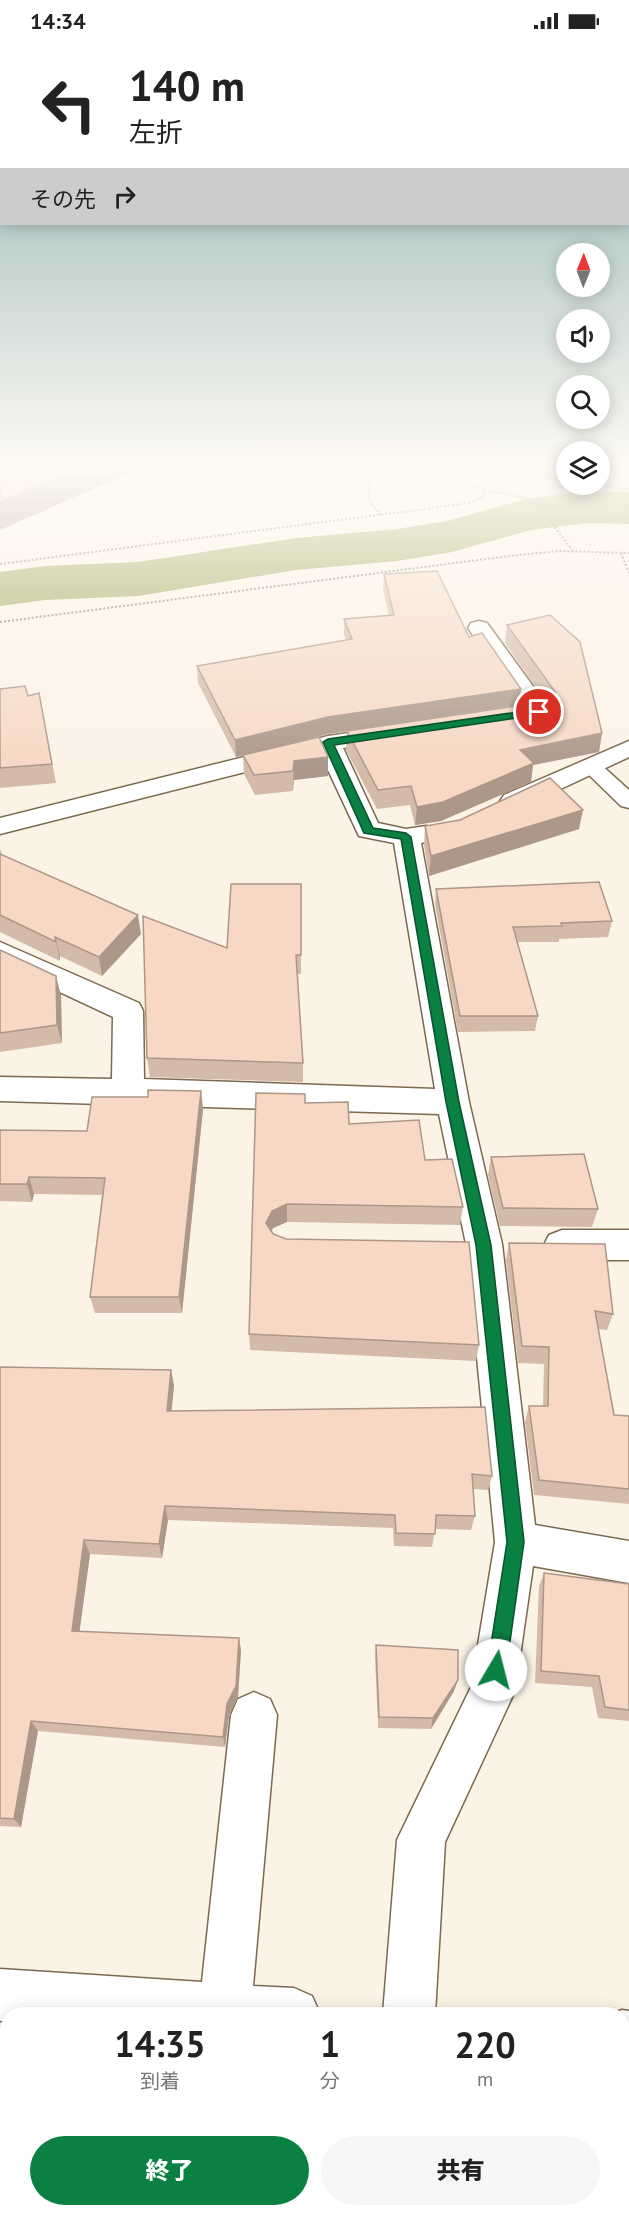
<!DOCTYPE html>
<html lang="ja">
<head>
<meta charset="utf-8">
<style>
	:root { --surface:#fff; --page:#f6f6f6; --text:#222; --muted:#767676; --accent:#0b8043 }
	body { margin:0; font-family:"PT Sans","Noto Sans JP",sans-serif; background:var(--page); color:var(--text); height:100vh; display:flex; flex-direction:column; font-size:22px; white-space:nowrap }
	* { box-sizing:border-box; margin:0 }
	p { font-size:20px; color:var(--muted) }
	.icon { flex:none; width:33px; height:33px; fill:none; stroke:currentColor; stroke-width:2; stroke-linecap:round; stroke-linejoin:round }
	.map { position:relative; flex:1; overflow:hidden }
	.details { position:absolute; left:0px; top:1965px; width:630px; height:210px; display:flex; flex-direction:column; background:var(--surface); border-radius:24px 24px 0 0; box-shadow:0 3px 15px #0003 }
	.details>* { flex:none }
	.guide { position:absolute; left:0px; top:0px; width:630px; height:183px; box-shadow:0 3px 15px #0003; background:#fff; color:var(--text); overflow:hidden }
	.needle { width:39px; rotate:1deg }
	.tools { position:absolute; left:556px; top:201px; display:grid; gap:12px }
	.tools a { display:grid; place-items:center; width:54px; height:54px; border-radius:50%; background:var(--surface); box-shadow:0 3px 15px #0003; font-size:30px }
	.pin { position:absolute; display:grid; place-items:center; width:51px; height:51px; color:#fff; margin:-26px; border:3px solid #fff; border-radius:50%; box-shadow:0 2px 6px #0007 }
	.me { position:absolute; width:66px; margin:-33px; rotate:8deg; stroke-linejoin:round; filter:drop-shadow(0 0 4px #0008) }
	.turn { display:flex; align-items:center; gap:21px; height:126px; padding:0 30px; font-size:27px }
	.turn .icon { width:78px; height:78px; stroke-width:2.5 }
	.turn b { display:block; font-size:42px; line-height:51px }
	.then { display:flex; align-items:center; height:57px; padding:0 30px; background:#0003; gap:12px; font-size:22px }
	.eta { display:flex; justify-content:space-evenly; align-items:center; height:102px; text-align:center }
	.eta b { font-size:36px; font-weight:800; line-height:42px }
	.action { display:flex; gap:12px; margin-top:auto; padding:12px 30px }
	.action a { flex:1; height:69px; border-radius:36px; background:var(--accent); color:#fff; font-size:24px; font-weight:800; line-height:69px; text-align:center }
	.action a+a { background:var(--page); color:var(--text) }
	.status { display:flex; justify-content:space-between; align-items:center; height:42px; padding:0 30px; background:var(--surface); direction:ltr }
	.status svg { height:16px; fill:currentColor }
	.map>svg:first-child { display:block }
</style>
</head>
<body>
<div class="status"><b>14:34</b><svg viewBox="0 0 49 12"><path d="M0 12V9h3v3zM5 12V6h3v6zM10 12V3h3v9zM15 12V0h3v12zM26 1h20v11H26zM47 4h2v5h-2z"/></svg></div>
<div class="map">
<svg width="629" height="2175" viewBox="0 0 629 2175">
	<rect width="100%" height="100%" fill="#fcf3e7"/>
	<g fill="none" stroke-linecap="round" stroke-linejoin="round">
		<polygon fill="#99a250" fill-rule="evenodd" points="589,449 629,450 629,482 589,481 531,488 452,510 397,519 296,528 138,554 45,558 0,564 0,530 45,524 138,520 296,496 397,487 447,479 526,457"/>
		<g stroke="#7c694e" stroke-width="3">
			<polygon id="lane" points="591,718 598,720 629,748 629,766 621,764 584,728 581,724 584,720"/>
		</g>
		<g stroke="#7c694e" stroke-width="3">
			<g id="street">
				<polygon points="479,579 487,581 548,665 551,670 548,675 506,682 497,680 494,675 497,670 523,665 468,586 471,581"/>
				<polygon points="390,685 399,687 402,692 399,697 343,706 378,781 406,787 426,784 435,786 439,792 435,798 421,801 469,1060 502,1202 535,1483 629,1499 629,1541 533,1524 515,1649 445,1800 435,1972 383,1972 397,1798 471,1645 495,1500 466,1202 439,1072 0,1059 0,1035 112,1037 113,975 0,922 0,900 139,961 143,969 144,1037 435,1047 394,801 359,794 320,711 0,792 0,776 328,694"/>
				<polygon points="629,699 629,715 522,765 513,767 504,765 500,759 504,753"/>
				<polygon points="562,1188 629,1188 629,1218 562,1218 549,1213 544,1203 549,1193"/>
				<polygon points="254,1650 270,1657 277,1673 253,1944 294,1946 312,1954 320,1972 8,1972 8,1979 0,1979 0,1927 202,1940 231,1673 238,1657"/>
				<polygon points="622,1968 629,1969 629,2021 622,2020 622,1972 611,1972"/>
			</g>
		</g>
		<g stroke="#7e766c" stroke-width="2" stroke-dasharray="2 2" stroke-linecap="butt">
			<polyline points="513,426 532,433 567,438"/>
			<polyline points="593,442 629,447"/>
			<polyline points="485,448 534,458 574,510"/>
			<path d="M381,473c-17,-18 -17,-31 2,-47"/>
			<polyline points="621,511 629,531"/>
			<polyline points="0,522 470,461 483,455 485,448 430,426"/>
			<polyline points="0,580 509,514 559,509 629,511"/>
		</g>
		<use href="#lane" fill="#fff" fill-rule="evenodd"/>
		<use href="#street" fill="#fff" fill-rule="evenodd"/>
	</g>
	<g fill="#d4baa9">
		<polygon points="384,532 469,595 519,663 328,692 236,715 198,641 197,624 346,598 344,593 344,577 389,573 383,548"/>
		<polygon points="507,583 602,691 599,710 533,723 531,740 441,779 415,783 410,763 377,767 346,708 347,689 546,660 505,601"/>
		<polygon points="0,647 28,654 39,651 56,741 0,746"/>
		<polygon points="243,713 328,734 294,738 293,749 255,753 244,732"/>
		<polygon points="425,784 579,787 429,834 424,803"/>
		<polygon points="0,808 1,809 2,813 141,892 102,934 60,914 60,919 0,890"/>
		<polygon points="301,842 301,932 297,932 303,1021 303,1040 150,1035 147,1016 227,906"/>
		<polygon points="436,847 612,879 608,895 559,897 559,900 517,900 538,974 535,989 458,990 435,862"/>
		<polygon points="0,908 61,953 62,1001 0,1010"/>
		<polygon points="201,1049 203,1067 182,1271 95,1271 90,1255 102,1153 34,1152 32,1160 0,1159 0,1088 87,1089 148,1055"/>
		<polygon points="256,1051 305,1061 425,1118 463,1165 460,1183 287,1180 273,1186 272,1189 273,1192 479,1303 476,1319 250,1308 249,1292"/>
		<polygon points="491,1115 598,1167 592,1185 500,1184 488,1133"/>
		<polygon points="509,1201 613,1272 607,1288 598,1287 614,1373 629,1374 629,1462 534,1453 525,1380 529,1364 543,1364 544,1322 518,1321 506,1218"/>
		<polygon points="0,1325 171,1328 174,1344 171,1369 492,1434 488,1448 473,1447 475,1474 471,1488 435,1487 432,1505 394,1504 393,1486 168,1478 162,1516 90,1512 79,1589 241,1608 238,1655 229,1673 225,1705 38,1689 21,1785 0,1784"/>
		<polygon points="544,1531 629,1542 629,1679 598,1676 592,1645 535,1641 539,1544"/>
		<polygon points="376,1603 454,1649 431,1687 378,1686 375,1615"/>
	</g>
	<g fill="#ac9789">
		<polygon points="80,426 141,426 0,488 0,460"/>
		<polygon points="521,647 519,663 328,692 236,715 235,698 328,675"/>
		<polygon points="602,691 599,710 533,723 531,740 441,779 415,783 417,765 520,708"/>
		<polygon points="328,715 328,734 294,738 293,749 294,719"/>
		<polygon points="583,768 579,787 429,834 431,814"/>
		<polygon points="138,873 141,892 102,934 99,915"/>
		<polygon points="55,895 60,914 60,919 56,900"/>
		<polygon points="56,934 61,953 62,1001 57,983"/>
		<polygon points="201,1049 203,1067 182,1271 179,1255"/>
		<polygon points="29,1135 34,1152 32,1160 27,1142"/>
		<polygon points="287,1162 287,1180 273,1186 267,1198 266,1181 272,1169"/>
		<polygon points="171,1328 174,1344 170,1385 167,1369"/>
		<polygon points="165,1464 168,1478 162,1516 159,1502"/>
		<polygon points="84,1498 90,1512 78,1601 72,1589"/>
		<polygon points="239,1596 241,1608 238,1655 229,1673 225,1705 223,1695 227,1662"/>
		<polygon points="458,1638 454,1649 431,1687 433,1676"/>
		<polygon points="31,1679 38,1689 21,1785 14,1777"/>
	</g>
	<g fill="#f6d8c4" stroke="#ac9789" stroke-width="1.5">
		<polygon points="0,426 80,426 0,460"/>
		<polygon points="437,529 469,595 482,591 521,647 328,675 235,698 197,624 352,597 344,577 394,573 384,532"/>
		<polygon points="550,573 580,600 602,691 520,708 534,721 443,760 417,765 411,744 378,748 347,689 551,659 556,651 507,583"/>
		<polygon points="25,644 28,654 39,651 52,722 0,726 0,647"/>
		<polygon points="319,695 328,715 294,719 293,729 254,733 243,713"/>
		<polygon points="550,736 583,768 431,814 425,784 460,778"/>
		<polygon points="0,812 138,873 99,915 55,895 56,900 0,873"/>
		<polygon points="599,840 612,879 561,881 562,884 513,885 538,974 460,974 436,847"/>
		<polygon points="231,842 301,842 301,913 296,913 303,1021 147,1016 143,874 227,906"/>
		<polygon points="0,908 56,934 57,983 0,991"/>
		<polygon points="148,1048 201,1049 179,1255 90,1255 105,1136 29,1135 27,1142 0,1142 0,1088 87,1089 92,1055 148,1055"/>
		<polygon points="256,1051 305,1052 305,1061 348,1060 349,1082 419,1078 425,1118 452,1117 463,1165 287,1162 272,1169 266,1181 273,1192 286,1197 469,1200 479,1303 249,1292"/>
		<polygon points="584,1112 598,1167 503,1166 491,1115"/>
		<polygon points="509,1201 605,1202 613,1272 595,1269 614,1373 629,1374 629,1447 539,1438 529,1364 548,1364 549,1305 522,1304"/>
		<polygon points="0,1325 171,1328 167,1369 485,1365 492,1434 472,1432 475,1474 436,1473 435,1492 396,1491 395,1473 165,1464 159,1502 84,1498 72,1589 239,1596 236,1644 227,1662 223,1695 31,1679 14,1777 0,1776"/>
		<polygon points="544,1531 629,1542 629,1668 605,1665 599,1634 541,1629"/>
		<polygon points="376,1603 458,1608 458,1638 433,1676 379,1675"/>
	</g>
	<linearGradient id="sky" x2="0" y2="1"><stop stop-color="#88adab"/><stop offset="0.58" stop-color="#fefaf4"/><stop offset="1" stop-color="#fefaf4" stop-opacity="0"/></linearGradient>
	<rect width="629" height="731" fill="url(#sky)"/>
	<polygon fill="#0b8043" stroke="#07532c" stroke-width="1.5" points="539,667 543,668 543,672 334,703 373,786 406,791 411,795 459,1060 491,1203 524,1500 506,1628 503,1634 496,1637 490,1634 487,1628 507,1500 476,1203 446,1060 401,797 364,791 323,700 328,697"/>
</svg>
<div class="tools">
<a><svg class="needle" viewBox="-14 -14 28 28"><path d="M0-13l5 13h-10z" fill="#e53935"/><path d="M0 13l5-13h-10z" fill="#767676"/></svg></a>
<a><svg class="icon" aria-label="sound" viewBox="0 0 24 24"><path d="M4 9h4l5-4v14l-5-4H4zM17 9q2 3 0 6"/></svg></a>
<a><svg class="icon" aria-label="search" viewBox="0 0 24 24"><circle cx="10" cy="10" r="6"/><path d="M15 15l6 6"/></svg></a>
<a><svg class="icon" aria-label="layers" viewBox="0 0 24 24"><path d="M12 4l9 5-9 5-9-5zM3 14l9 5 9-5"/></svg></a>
</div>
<div class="pin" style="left:539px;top:670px;background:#d93025"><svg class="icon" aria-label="arrive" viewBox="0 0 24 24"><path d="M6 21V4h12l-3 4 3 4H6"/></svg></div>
<svg class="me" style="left:496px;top:1628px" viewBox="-20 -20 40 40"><circle r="19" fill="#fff"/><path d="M0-13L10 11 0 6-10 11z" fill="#0b8043"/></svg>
<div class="guide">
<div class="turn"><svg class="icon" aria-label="left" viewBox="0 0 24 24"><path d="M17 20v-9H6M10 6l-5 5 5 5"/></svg><div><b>140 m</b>左折</div></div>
<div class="then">その先<svg class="icon" aria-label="right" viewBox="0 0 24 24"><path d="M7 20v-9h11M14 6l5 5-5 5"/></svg></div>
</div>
<section class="details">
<div class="eta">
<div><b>14:35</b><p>到着</p></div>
<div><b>1</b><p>分</p></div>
<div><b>220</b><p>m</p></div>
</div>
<div class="action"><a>終了</a><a>共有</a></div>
</section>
</div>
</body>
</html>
